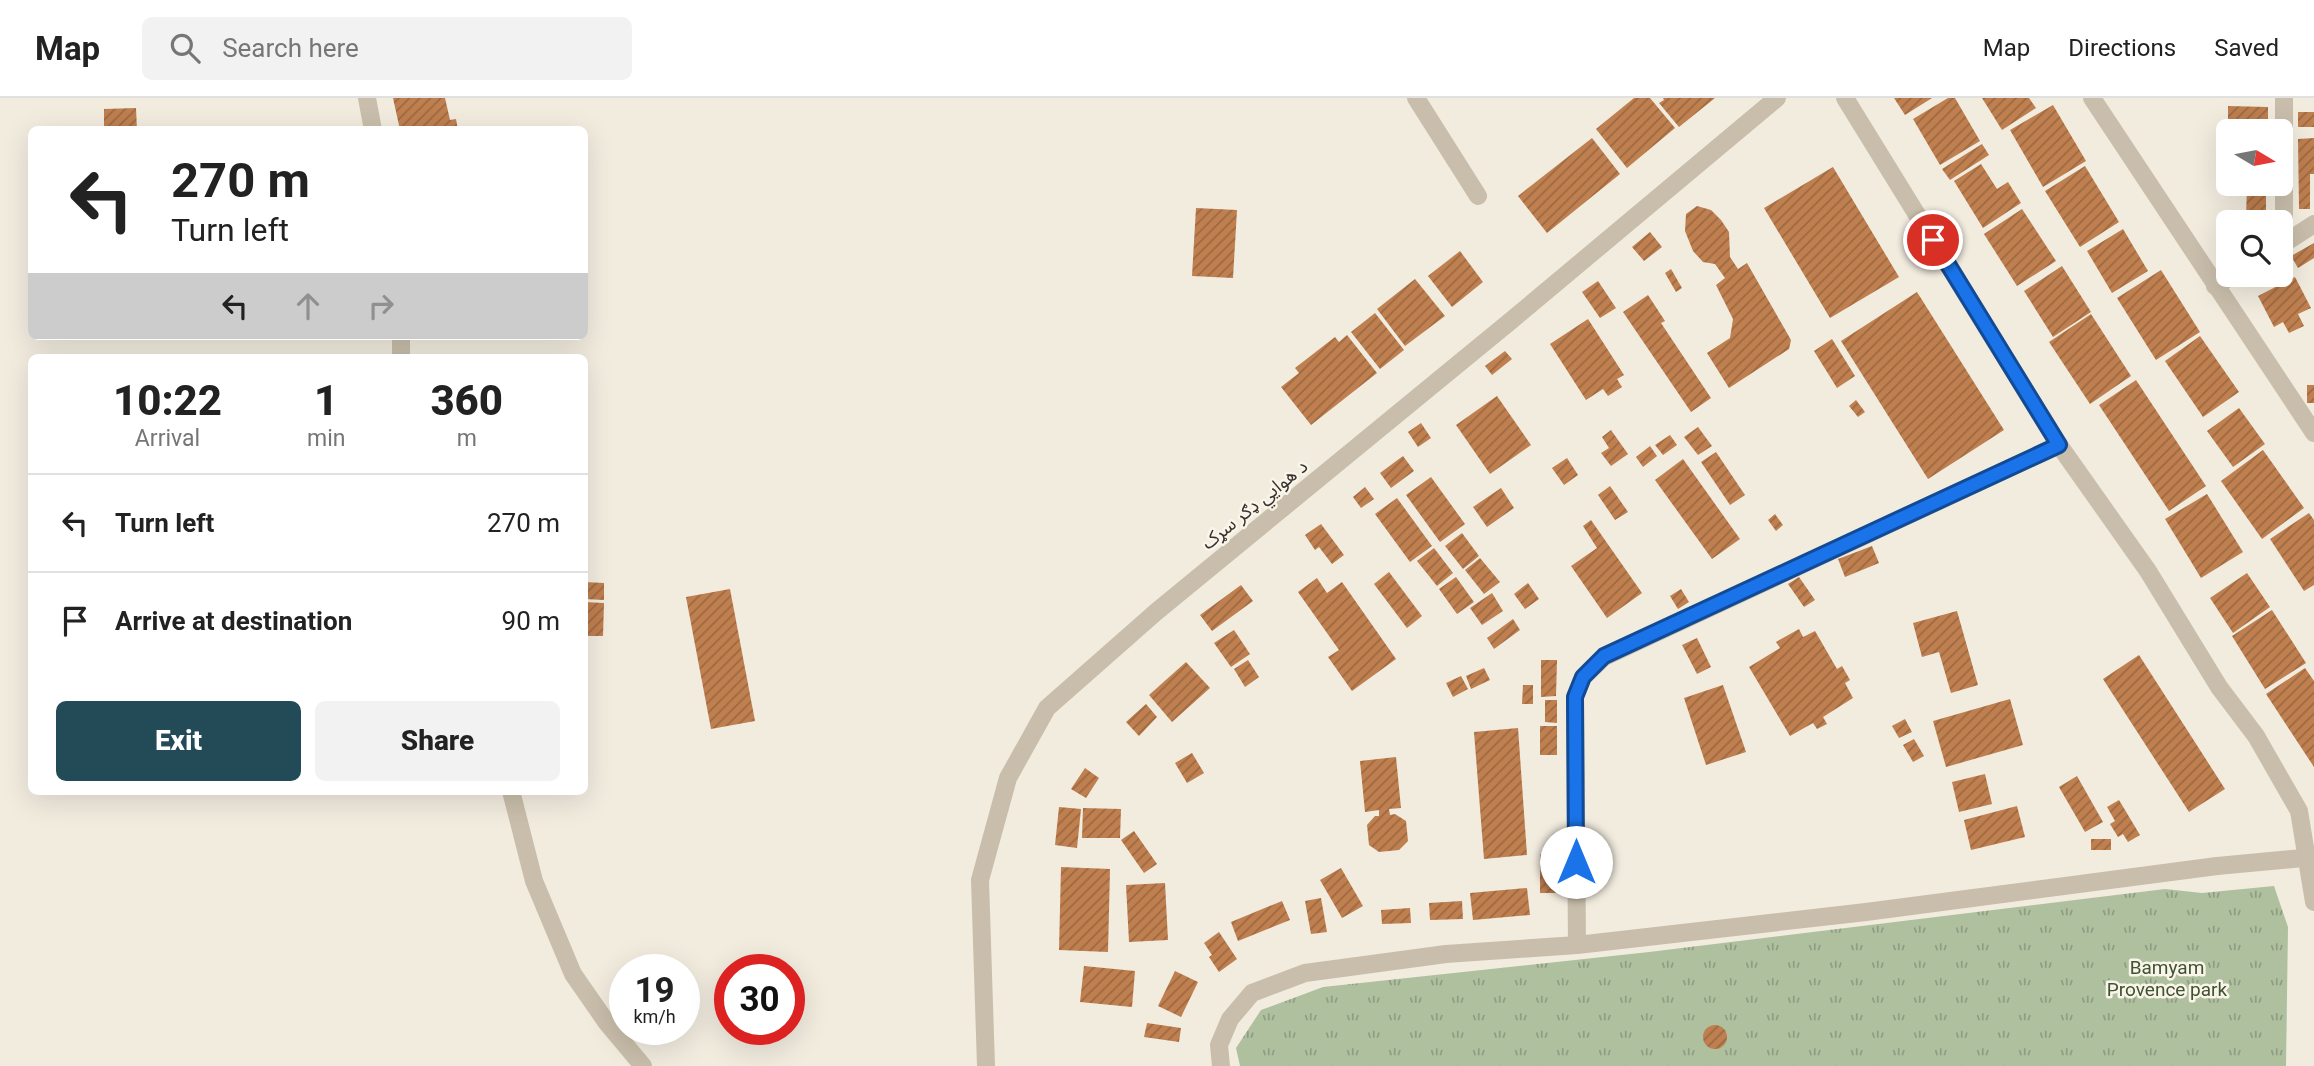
<!DOCTYPE html>
<html lang="en">
<head>
<meta charset="utf-8">
<style>
	:root { --surface:#fff; --page:#f2f2f2; --text:#222; --muted:#767676; --line:#e0e0e0; --accent:#224a57 }
	body { margin:0; font-family:Roboto,"Noto Sans Arabic",sans-serif; background:var(--page); color:var(--text); height:100vh; display:flex; flex-direction:column; font-size:26px; white-space:nowrap }
	* { box-sizing:border-box; margin:0 }
	p { font-size:23px; color:var(--muted) }
	.icon { flex:none; width:38px; height:38px; fill:none; stroke:currentColor; stroke-width:2; stroke-linecap:round; stroke-linejoin:round }
	.map { position:relative; flex:1; overflow:hidden }
	.panel { position:absolute; left:28px; top:256px; width:560px; height:441px; display:flex; flex-direction:column; background:var(--surface); border-radius:10px; box-shadow:0 7px 28px #0002 }
	.panel>* { flex:none }
	.guide { position:absolute; left:28px; top:28px; width:560px; height:214px; border-radius:10px; box-shadow:0 7px 28px #0002; background:#fff; color:var(--text); overflow:hidden }
	.needle { width:46px; rotate:100deg }
	.fabs { position:absolute; left:2216px; top:21px; display:grid; gap:14px }
	.fabs a { display:grid; place-items:center; width:77px; height:77px; border-radius:10px; background:var(--surface); box-shadow:0 7px 28px #0002; font-size:35px }
	.speed { position:absolute; left:609px; top:856px; display:flex; gap:14px; font-size:35px; font-weight:700; text-align:center }
	.speed>* { display:grid; place-content:center; width:91px; height:91px; border-radius:50%; background:var(--surface); box-shadow:0 7px 28px #0002; line-height:1 }
	.speed small { font-size:18px; font-weight:400 }
	.speed .limit { border:10px solid #d22; background:#fff; color:#111 }
	.pin { position:absolute; display:grid; place-items:center; width:60px; height:60px; color:#fff; margin:-30px; border:4px solid #fff; border-radius:50%; box-shadow:0 2px 7px #0007 }
	.me { position:absolute; width:77px; margin:-38px; rotate:0deg; stroke-linejoin:round; filter:drop-shadow(0 0 5px #0008) }
	.turn { display:flex; align-items:center; gap:24px; height:147px; padding:0 28px; font-size:32px }
	.turn .icon { width:91px; height:91px; stroke-width:2.5 }
	.turn b { display:block; font-size:49px; line-height:60px }
	.lanes { display:flex; align-items:center; height:66px; padding:0 28px; background:#0003; justify-content:center; gap:35px; direction:ltr }
	.lanes .off { opacity:.35 }
	.eta { display:flex; justify-content:space-evenly; align-items:center; height:119px; text-align:center }
	.eta b { font-size:42px; font-weight:800; line-height:49px }
	.primary-button { display:flex; gap:14px; margin-top:auto; padding:14px 28px }
	.primary-button a { flex:1; height:80px; border-radius:10px; background:var(--accent); color:#fff; font-size:28px; font-weight:800; line-height:80px; text-align:center }
	.primary-button a+a { background:var(--page); color:var(--text) }
	ul { padding:0; list-style:none }
	li { display:flex; align-items:center; gap:21px; height:98px; padding:0 28px; border-top:2px solid var(--line) }
	li div { flex:1 }
	li b { display:block; font-size:26px }
	li em { font-style:normal }
	header { display:flex; align-items:center; gap:42px; box-sizing:border-box; height:98px; padding:0 35px; background:var(--surface); border-bottom:2px solid var(--line) }
	header strong { font-size:33px }
	nav { display:flex; gap:38px; margin-inline-start:auto; font-size:24px }
	.search { width:490px; height:63px; background:var(--page); display:flex; align-items:center; gap:18px; box-sizing:border-box; padding:0 24px; border-radius:10px; color:var(--muted); font-size:26px }
	.map>svg:first-child { display:block }
</style>
</head>
<body>
<header>
<strong>Map</strong>
<div class="search"><svg class="icon" aria-label="search" viewBox="0 0 24 24"><circle cx="10" cy="10" r="6"/><path d="M15 15l6 6"/></svg>Search here</div>
<nav><a>Map</a><a>Directions</a><a>Saved</a></nav>
</header>
<div class="map">
<svg width="2314" height="968" viewBox="0 0 2314 968">
	<defs>
		<pattern id="park-tufts" width="24" height="20" patternUnits="userSpaceOnUse" patternTransform="scale(1.75)"><rect width="24" height="20" fill="#afc09f"/><path d="M3 7l-1-3M5 7V3M7 7l1-3M15 17l-1-3M17 17v-4M19 17l1-3" fill="none" stroke="#8f9d82"/></pattern>
		<pattern id="building-hatch" width="6" height="6" patternUnits="userSpaceOnUse" patternTransform="scale(1.75)"><rect width="6" height="6" fill="#bf7f4f"/><path d="M-1 1l2-2M0 6l6-6M5 7l2-2" fill="none" stroke="#9c6942"/></pattern>
	</defs>
	<rect width="100%" height="100%" fill="#f2ecdf"/>
	<polygon fill="url(#park-tufts)" points="2274,788 2288,829 2286,968 1240,968 1236,950 1261,912 1323,889 1649,854 2165,791 2202,795"/>
	<g fill="url(#building-hatch)">
		<polygon points="393,0 445,0 450,22 456,21 458,32 400,32"/>
		<polygon points="1634,0 1650,0 1675,30 1627,70 1596,31"/>
		<polygon points="1663,0 1715,0 1679,29 1659,5 1664,2"/>
		<polygon points="1894,0 1932,0 1905,17"/>
		<polygon points="1948,0 1955,0 1980,43 1940,67 1913,21"/>
		<polygon points="1982,0 2029,0 2036,10 2002,32"/>
		<polygon points="2053,7 2086,63 2043,89 2010,32"/>
		<polygon points="2228,8 2268,9 2268,33 2228,33 2228,42 2221,42 2221,26 2228,26"/>
		<polygon points="136,10 137,32 104,32 104,11"/>
		<rect x="2298" y="14" width="16" height="15"/>
		<polygon points="1592,40 1620,76 1547,135 1518,98"/>
		<polygon points="2314,40 2314,76 2310,76 2310,111 2299,111 2298,41"/>
		<polygon points="1982,46 1989,57 1950,82 1942,71"/>
		<polygon points="1981,66 1997,91 2008,84 2021,105 1983,130 1954,83"/>
		<polygon points="2085,68 2119,124 2080,149 2045,93"/>
		<polygon points="1833,69 1899,179 1830,220 1764,110"/>
		<polygon points="2247,86 2266,86 2266,121 2246,121"/>
		<polygon points="1697,108 1711,112 1721,122 1729,134 1730,159 1738,171 1747,165 1791,242 1789,251 1729,290 1707,255 1730,240 1733,221 1716,187 1725,180 1715,166 1703,164 1693,153 1685,133 1686,116"/>
		<polygon points="1196,110 1237,112 1233,180 1192,178"/>
		<polygon points="2022,111 2056,163 2017,188 1984,136"/>
		<polygon points="2123,131 2148,173 2112,195 2087,153"/>
		<polygon points="1650,134 1662,149 1644,163 1632,149"/>
		<polygon points="2314,145 2314,160 2298,170 2291,158"/>
		<polygon points="1460,153 1483,184 1452,209 1428,178"/>
		<polygon points="2062,168 2091,214 2053,239 2024,193"/>
		<polygon points="1671,171 1682,190 1676,194 1665,175"/>
		<polygon points="2161,172 2200,234 2156,262 2117,200"/>
		<polygon points="2295,179 2311,210 2298,216 2304,228 2289,235 2283,224 2274,229 2258,198"/>
		<polygon points="1415,181 1445,218 1405,248 1377,211"/>
		<polygon points="1598,183 1616,210 1600,220 1582,194"/>
		<polygon points="1917,194 2004,332 1928,381 1841,243"/>
		<polygon points="1648,197 1665,223 1661,225 1711,300 1691,314 1623,214"/>
		<polygon points="1375,215 1404,252 1380,271 1351,234"/>
		<polygon points="2091,216 2131,278 2090,306 2049,244"/>
		<polygon points="1588,221 1624,277 1617,281 1622,289 1608,298 1603,291 1586,302 1550,246"/>
		<polygon points="1347,237 1377,275 1311,327 1281,289 1299,275 1295,270 1335,239 1339,244"/>
		<polygon points="2200,238 2239,294 2203,319 2165,263"/>
		<polygon points="1832,241 1855,278 1837,290 1814,253"/>
		<polygon points="1505,253 1512,261 1492,277 1485,268"/>
		<polygon points="2136,282 2206,388 2169,413 2099,307"/>
		<rect x="2307" y="287" width="7" height="18"/>
		<polygon points="1497,298 1531,347 1490,376 1456,327"/>
		<polygon points="1856,302 1865,314 1858,319 1849,308"/>
		<polygon points="2239,310 2265,346 2233,369 2207,333"/>
		<polygon points="1421,325 1431,340 1418,349 1408,334"/>
		<polygon points="1698,329 1712,348 1698,357 1684,339"/>
		<polygon points="1611,332 1628,356 1611,368 1601,355 1609,350 1602,339"/>
		<polygon points="1670,337 1677,347 1663,357 1655,347"/>
		<polygon points="1650,348 1657,358 1643,369 1636,359"/>
		<polygon points="2263,352 2304,410 2262,441 2221,383"/>
		<polygon points="1716,354 1745,397 1730,407 1701,364"/>
		<polygon points="1403,358 1414,373 1391,390 1380,375"/>
		<polygon points="1567,360 1578,377 1564,387 1552,370"/>
		<polygon points="1683,361 1740,441 1712,461 1655,382"/>
		<polygon points="1431,379 1465,426 1440,444 1406,397"/>
		<polygon points="1610,388 1628,414 1615,422 1598,397"/>
		<polygon points="1365,389 1374,401 1361,410 1353,399"/>
		<polygon points="1501,390 1514,410 1487,429 1473,409"/>
		<polygon points="2207,396 2243,454 2201,480 2165,421"/>
		<polygon points="1397,400 1432,448 1410,464 1375,416"/>
		<polygon points="2309,415 2314,422 2314,487 2304,493 2270,441"/>
		<polygon points="1775,416 1783,427 1776,433 1768,422"/>
		<polygon points="1591,422 1642,495 1607,520 1571,468 1597,450 1583,428"/>
		<polygon points="1321,426 1344,457 1332,466 1319,449 1315,452 1305,437"/>
		<polygon points="1462,435 1479,458 1463,471 1445,448"/>
		<polygon points="1872,448 1879,465 1845,479 1838,461"/>
		<polygon points="1434,450 1453,475 1437,488 1417,463"/>
		<polygon points="1480,460 1500,484 1484,496 1465,472"/>
		<polygon points="1389,474 1422,518 1407,530 1374,486"/>
		<polygon points="2247,475 2270,509 2233,535 2210,500"/>
		<polygon points="1456,479 1474,504 1457,516 1439,491"/>
		<polygon points="1799,479 1815,502 1804,509 1788,486"/>
		<polygon points="1317,480 1327,495 1342,484 1396,561 1352,593 1328,559 1339,552 1298,494"/>
		<polygon points="584,484 604,485 604,502 584,501"/>
		<polygon points="1528,485 1539,501 1525,511 1514,496"/>
		<polygon points="1241,487 1253,503 1212,533 1200,517"/>
		<polygon points="730,491 755,623 711,631 686,499"/>
		<polygon points="1681,491 1689,504 1678,511 1670,498"/>
		<polygon points="1492,495 1503,513 1482,527 1470,510"/>
		<polygon points="584,504 604,505 603,538 584,538"/>
		<polygon points="2272,512 2306,565 2265,591 2232,538"/>
		<polygon points="1957,513 1978,587 1951,595 1939,554 1922,559 1913,525"/>
		<polygon points="1513,521 1520,532 1494,551 1487,540"/>
		<polygon points="1799,531 1803,539 1815,533 1837,571 1842,568 1850,582 1845,585 1853,600 1823,619 1827,626 1817,631 1813,625 1790,638 1749,569 1780,550 1776,544"/>
		<polygon points="1234,532 1250,556 1231,569 1214,545"/>
		<polygon points="1697,540 1711,569 1697,576 1682,547"/>
		<polygon points="2139,557 2225,691 2189,714 2103,581"/>
		<polygon points="1248,562 1259,579 1245,589 1234,571"/>
		<polygon points="1541,562 1557,562 1556,598 1541,599"/>
		<polygon points="1186,564 1210,590 1172,624 1149,597"/>
		<polygon points="1484,570 1490,582 1471,591 1466,578"/>
		<polygon points="2305,570 2314,583 2314,669 2266,596"/>
		<polygon points="1461,578 1468,591 1453,599 1446,585"/>
		<polygon points="1523,587 1533,587 1533,606 1522,606"/>
		<polygon points="1723,587 1746,654 1706,667 1684,600"/>
		<polygon points="2010,601 2023,647 1946,669 1933,623"/>
		<polygon points="1545,602 1557,602 1557,625 1545,624"/>
		<polygon points="1146,606 1157,619 1139,638 1126,624"/>
		<polygon points="1905,621 1912,634 1899,640 1892,628"/>
		<rect x="1540" y="628" width="17" height="29"/>
		<polygon points="1518,630 1527,757 1484,761 1474,634"/>
		<polygon points="1914,641 1924,658 1913,664 1903,647"/>
		<polygon points="1192,655 1204,675 1187,685 1175,665"/>
		<polygon points="1396,659 1401,710 1389,711 1390,717 1395,716 1406,723 1408,743 1399,752 1379,754 1369,747 1367,727 1375,718 1379,718 1379,712 1365,714 1360,663"/>
		<polygon points="1085,670 1099,680 1086,700 1071,691"/>
		<polygon points="1985,676 1992,706 1959,714 1952,684"/>
		<polygon points="2077,678 2103,724 2085,734 2059,689"/>
		<polygon points="2119,702 2140,737 2128,744 2123,736 2118,739 2110,726 2115,723 2107,709"/>
		<polygon points="2017,708 2025,739 1971,752 1964,722"/>
		<polygon points="1059,709 1081,711 1077,750 1055,747"/>
		<polygon points="1083,710 1121,711 1120,740 1082,740"/>
		<polygon points="1134,733 1157,766 1144,775 1121,742"/>
		<rect x="2091" y="741" width="20" height="11"/>
		<rect x="1540" y="756" width="18" height="39"/>
		<polygon points="1061,769 1110,771 1108,854 1059,852"/>
		<polygon points="1341,770 1363,808 1342,820 1320,782"/>
		<polygon points="1165,785 1168,842 1129,844 1126,787"/>
		<polygon points="1527,790 1530,817 1473,822 1470,795"/>
		<polygon points="1321,800 1327,834 1311,836 1305,803"/>
		<polygon points="1282,803 1290,822 1238,843 1231,824"/>
		<polygon points="1462,803 1463,821 1430,822 1429,805"/>
		<polygon points="1410,810 1411,825 1382,826 1381,812"/>
		<polygon points="1219,834 1237,861 1219,874 1209,859 1212,857 1204,845"/>
		<polygon points="1084,868 1135,873 1132,909 1080,904"/>
		<polygon points="1175,873 1198,884 1181,919 1158,908"/>
		<polygon points="1147,925 1181,930 1179,944 1144,939"/>
		<circle cx="1715" cy="939" r="12"/>
	</g>
	<g fill="none" stroke-linecap="round" stroke-linejoin="round">
		<g stroke="#c9beab" stroke-width="18">
			<polyline points="367,0 373,32"/>
			<polyline points="1416,0 1478,98"/>
			<polyline points="1845,0 2059,347 2148,473 2219,589 2256,638 2299,713 2314,804"/>
			<polyline points="2092,0 2314,335"/>
			<polyline points="2284,0 2284,145"/>
			<polyline points="2280,148 2314,126"/>
			<polyline points="2215,188 2233,177"/>
			<polyline points="401,238 401,259"/>
			<polyline points="511,693 534,783 573,876 607,925 643,968"/>
			<polyline points="1577,847 1575,599 1583,579 1604,559 2059,347"/>
			<polyline points="986,968 980,782 1008,680 1047,610 1156,514 1513,221 1777,0"/>
			<polyline points="1221,968 1219,947 1230,921 1252,895 1305,875 1446,856 1577,847 1866,814 2217,768 2314,759"/>
		</g>
	</g>
	<g fill="none" stroke-linecap="round" stroke-linejoin="round">
		<g stroke="#114b97" stroke-width="18">
			<polyline id="route" points="1576,764 1575,599 1583,579 1604,558 2059,347 1933,142"/>
		</g>
		<use href="#route" stroke="#1a73e8" stroke-width="12"/>
	</g>
	<g text-anchor="middle" stroke-width="5" stroke-linejoin="round" paint-order="stroke">
		<g font-size="19" fill="#37312a" stroke="#f9f5eb">
			<text transform="translate(1254 406) rotate(-39)" y="7">د هوايي ډګر سړک</text>
		</g>
		<g font-size="19" fill="#40542f" stroke="#f9f5eb">
			<text x="2167" y="876">Bamyam<tspan x="2167" dy="22">Provence park</tspan></text>
		</g>
	</g>
</svg>
<div class="fabs">
<a><svg class="needle" viewBox="-14 -14 28 28"><path d="M0-13l5 13h-10z" fill="#e53935"/><path d="M0 13l5-13h-10z" fill="#767676"/></svg></a>
<a><svg class="icon" aria-label="search" viewBox="0 0 24 24"><circle cx="10" cy="10" r="6"/><path d="M15 15l6 6"/></svg></a>
</div>
<div class="speed"><div>19<small>km/h</small></div><div class="limit">30</div></div>
<div class="pin" style="left:1933px;top:142px;background:#d93025"><svg class="icon" aria-label="arrive" viewBox="0 0 24 24"><path d="M6 21V4h12l-3 4 3 4H6"/></svg></div>
<svg class="me" style="left:1576px;top:764px" viewBox="-20 -20 40 40"><circle r="19" fill="#fff"/><path d="M0-13L10 11 0 6-10 11z" fill="#1a73e8"/></svg>
<div class="guide">
<div class="turn"><svg class="icon" aria-label="left" viewBox="0 0 24 24"><path d="M17 20v-9H6M10 6l-5 5 5 5"/></svg><div><b>270 m</b>Turn left</div></div>
<div class="lanes"><svg class="icon" aria-label="left" viewBox="0 0 24 24"><path d="M17 20v-9H6M10 6l-5 5 5 5"/></svg><svg class="icon off" aria-label="ahead" viewBox="0 0 24 24"><path d="M12 20V5M6 11l6-6 6 6"/></svg><svg class="icon off" aria-label="right" viewBox="0 0 24 24"><path d="M7 20v-9h11M14 6l5 5-5 5"/></svg></div>
</div>
<section class="panel">
<div class="eta">
<div><b>10:22</b><p>Arrival</p></div>
<div><b>1</b><p>min</p></div>
<div><b>360</b><p>m</p></div>
</div>
<ul>
<li><svg class="icon" aria-label="left" viewBox="0 0 24 24"><path d="M17 20v-9H6M10 6l-5 5 5 5"/></svg><div><b>Turn left</b></div><em>270 m</em></li>
<li><svg class="icon" aria-label="arrive" viewBox="0 0 24 24"><path d="M6 21V4h12l-3 4 3 4H6"/></svg><div><b>Arrive at destination</b></div><em>90 m</em></li>
</ul>
<div class="primary-button"><a>Exit</a><a>Share</a></div>
</section>
</div>
</body>
</html>
